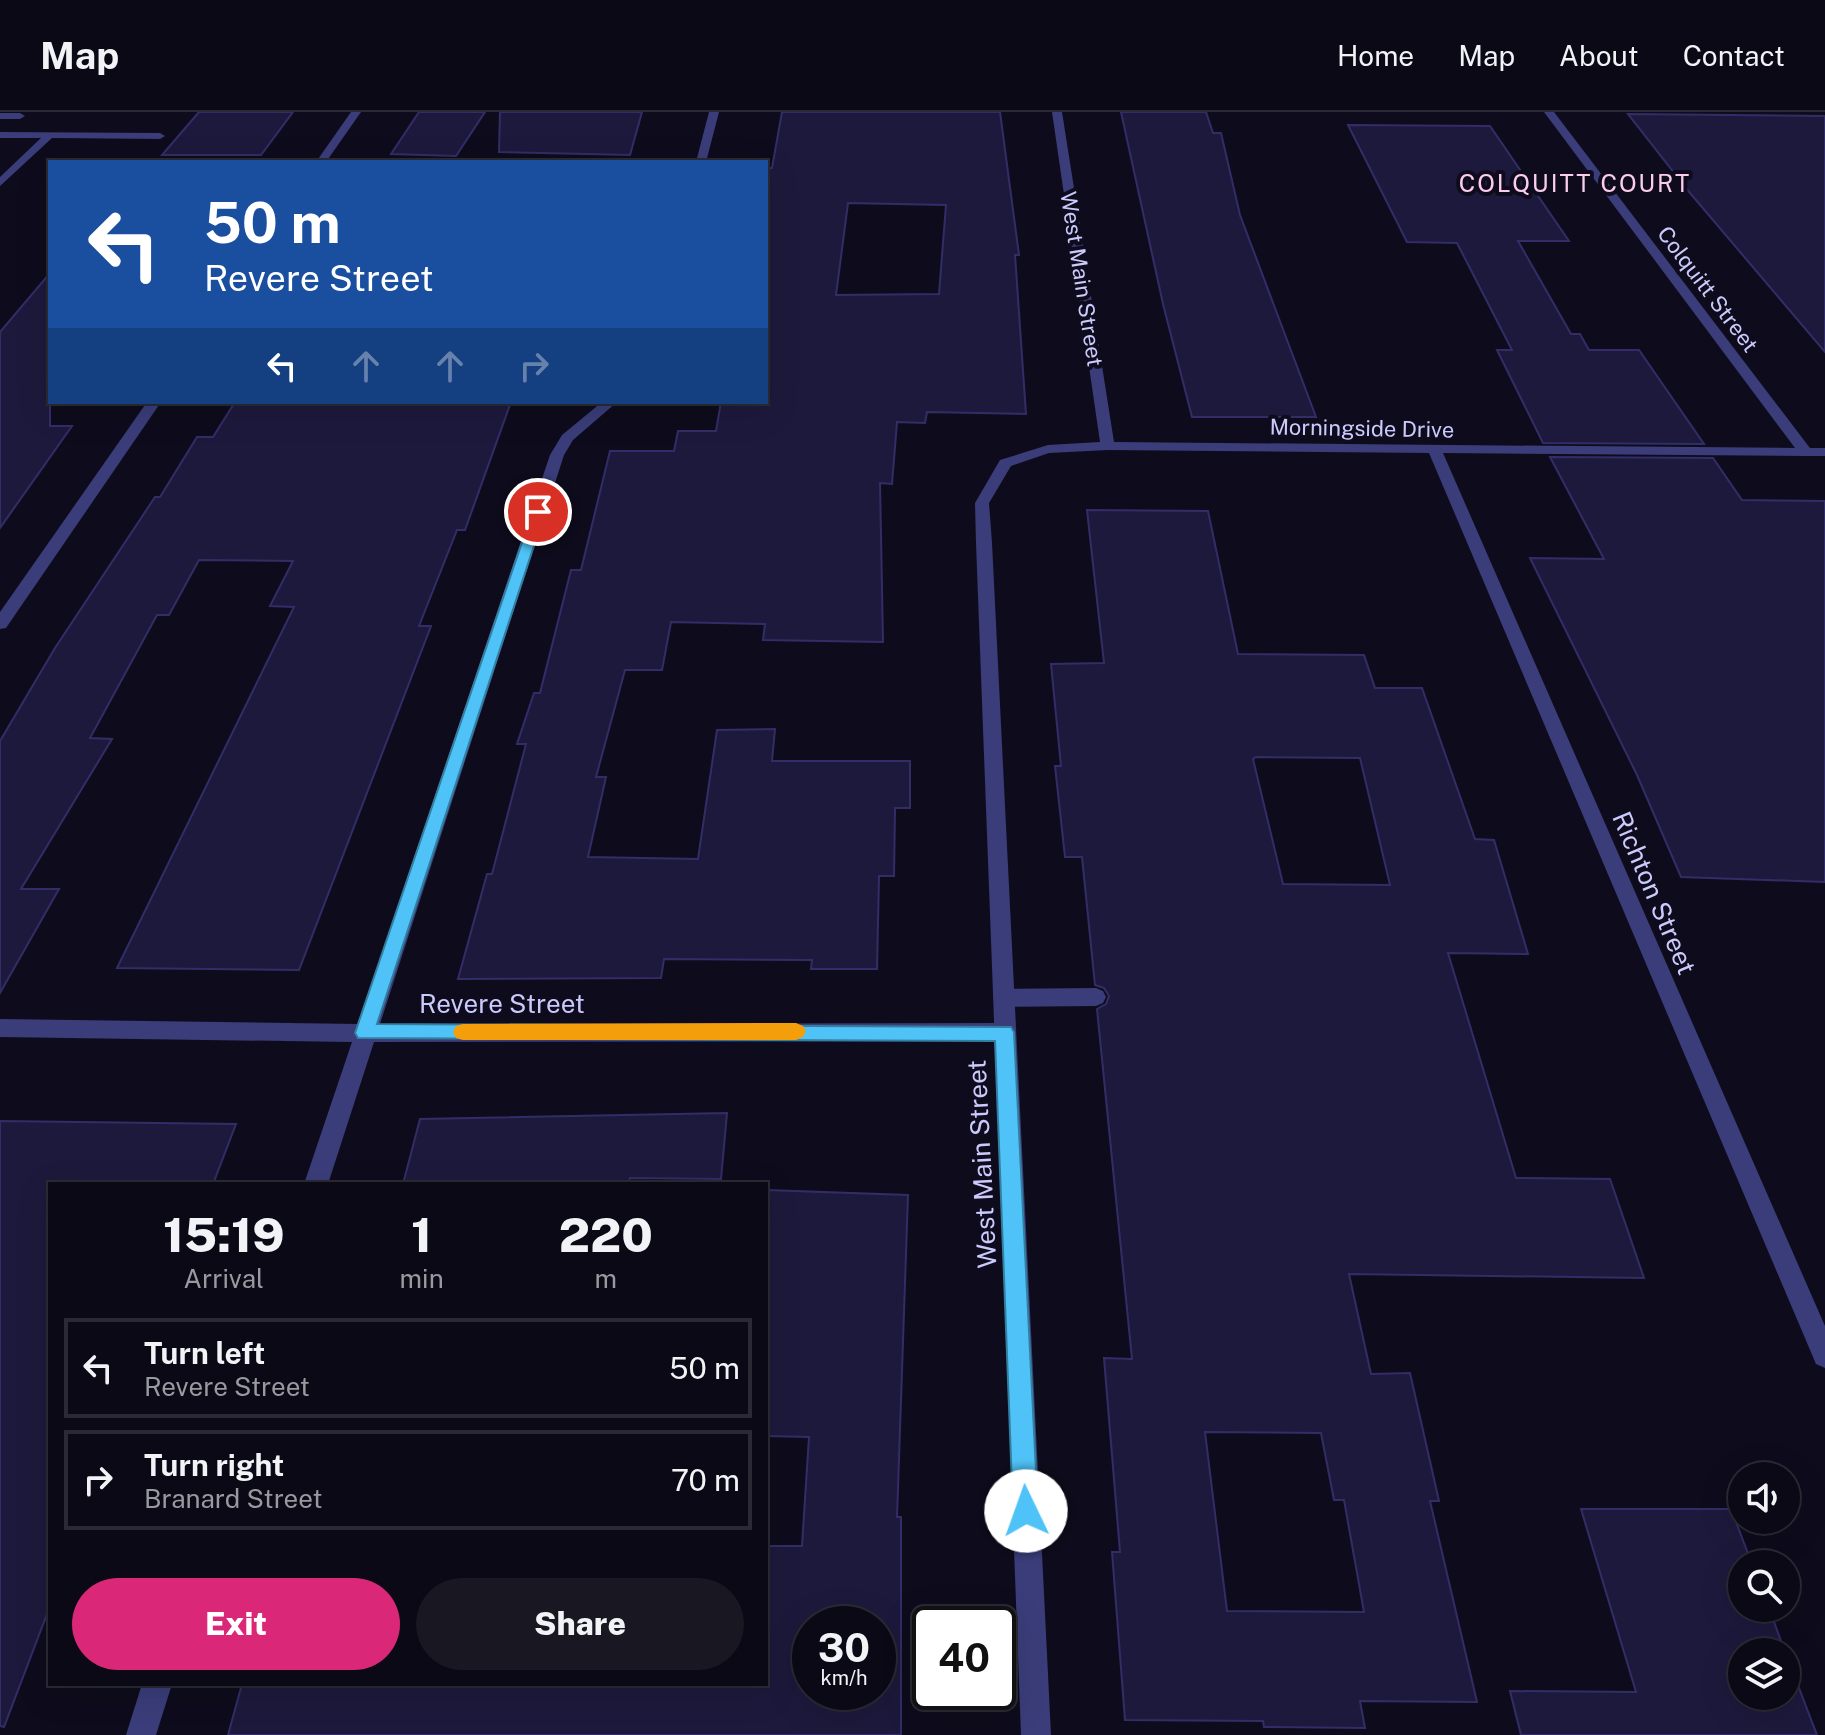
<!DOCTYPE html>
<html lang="en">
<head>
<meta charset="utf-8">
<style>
	:root { --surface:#0a0915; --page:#181722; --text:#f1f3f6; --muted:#999aa0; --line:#2a2a34; --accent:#db2777 }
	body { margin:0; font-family:"Public Sans",sans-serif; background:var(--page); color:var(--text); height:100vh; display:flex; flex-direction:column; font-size:30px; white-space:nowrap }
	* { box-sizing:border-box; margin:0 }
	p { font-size:26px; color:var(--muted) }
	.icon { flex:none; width:44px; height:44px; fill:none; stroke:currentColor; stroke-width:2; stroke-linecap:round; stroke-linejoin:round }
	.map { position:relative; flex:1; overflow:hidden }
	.sheet { position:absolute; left:48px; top:1070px; width:720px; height:504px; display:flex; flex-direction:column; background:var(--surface); border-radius:0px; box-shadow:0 8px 32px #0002,0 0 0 2px var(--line) }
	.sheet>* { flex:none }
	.guide { position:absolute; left:48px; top:48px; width:720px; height:244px; border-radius:0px; box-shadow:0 8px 32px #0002,0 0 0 2px var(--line); background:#1a4fa0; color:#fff; overflow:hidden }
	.buttons { position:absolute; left:1728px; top:1350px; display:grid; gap:16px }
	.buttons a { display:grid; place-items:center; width:72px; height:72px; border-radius:50%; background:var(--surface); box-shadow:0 8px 32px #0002,0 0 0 2px var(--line); font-size:40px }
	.speed { position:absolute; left:792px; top:1494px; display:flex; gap:16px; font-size:40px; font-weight:700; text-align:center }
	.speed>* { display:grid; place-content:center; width:104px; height:104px; border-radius:50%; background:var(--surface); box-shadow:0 8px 32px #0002,0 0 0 2px var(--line); line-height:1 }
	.speed small { font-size:20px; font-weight:400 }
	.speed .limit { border:4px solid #111; border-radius:12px; background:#fff; color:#111 }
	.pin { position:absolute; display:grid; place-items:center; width:68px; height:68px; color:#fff; margin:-34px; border:4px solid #fff; border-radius:50%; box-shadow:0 2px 8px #0007 }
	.me { position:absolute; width:88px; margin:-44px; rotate:357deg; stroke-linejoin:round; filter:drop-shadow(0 0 6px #0008) }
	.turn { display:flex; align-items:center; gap:28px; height:168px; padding:0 24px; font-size:36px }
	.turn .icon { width:104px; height:104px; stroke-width:2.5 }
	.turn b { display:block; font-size:56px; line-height:68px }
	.lanes { display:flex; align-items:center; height:76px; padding:0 24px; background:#0003; justify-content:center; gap:40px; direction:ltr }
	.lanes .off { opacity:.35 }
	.eta { display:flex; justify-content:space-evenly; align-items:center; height:136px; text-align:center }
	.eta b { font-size:48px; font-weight:800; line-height:56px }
	.button { display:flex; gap:16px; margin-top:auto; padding:16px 24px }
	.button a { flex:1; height:92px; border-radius:48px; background:var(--accent); color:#fff; font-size:32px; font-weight:800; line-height:92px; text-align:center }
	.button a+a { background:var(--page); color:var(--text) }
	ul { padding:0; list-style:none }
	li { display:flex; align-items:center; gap:24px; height:100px; margin:0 16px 12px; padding:0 8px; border:4px solid var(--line); border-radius:0px }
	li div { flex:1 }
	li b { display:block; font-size:30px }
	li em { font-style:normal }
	header { display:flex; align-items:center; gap:48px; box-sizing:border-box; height:112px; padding:0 40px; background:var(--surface); border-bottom:2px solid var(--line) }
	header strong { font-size:38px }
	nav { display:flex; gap:44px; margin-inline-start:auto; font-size:28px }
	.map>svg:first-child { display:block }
</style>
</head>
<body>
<header>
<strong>Map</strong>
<nav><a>Home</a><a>Map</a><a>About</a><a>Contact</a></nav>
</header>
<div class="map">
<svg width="1825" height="1623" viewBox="0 0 1825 1623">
	<rect width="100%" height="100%" fill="#0e0c1c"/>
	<g fill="#1d193c" stroke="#332d67" stroke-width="2" fill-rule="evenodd">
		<polygon points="199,0 293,0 261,43 162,43"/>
		<polygon points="419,0 485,0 456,44 391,42"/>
		<polygon points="500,0 642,0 630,43 499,40"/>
		<path d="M782,0h218l19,143h-4l11,159 -99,-2 -2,11 -28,-1 -5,62 -12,-1 3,159 -120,-2 2,-16 -94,-2 -9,48h-37l-29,107h10l-18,80 110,2 19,-129 58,-1 -3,32h138v47h-15l-1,68h-15l-2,93h-66l1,-9 -148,-1 -3,19 -203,1 29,-105h5l34,-130h-9l17,-51h6l31,-123h10l29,-119h64l4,-20h38l5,-29h45v-234h6zM848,91l98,2 -7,89 -103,1z"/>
		<polygon points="1121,0 1206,0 1213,21 1221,21 1240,103 1316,305 1192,305 1163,192"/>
		<polygon points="1628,2 1825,4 1825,240 1690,81"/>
		<polygon points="1348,13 1490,14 1569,129 1518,129 1571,222 1580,222 1589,238 1639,238 1704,332 1543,331 1497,238 1512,238 1457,131 1407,130"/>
		<polygon points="50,161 50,314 72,314 0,416 0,220"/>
		<polygon points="235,290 511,290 465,418 457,418 419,514 431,514 299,858 117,856 294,495 270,494 293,449 199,448 169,503 157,503 90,626 112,627 21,777 59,777 0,881 0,629 55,536 155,385 160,385 197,325 213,325"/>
		<polygon points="1550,345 1713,346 1742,388 1825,389 1825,770 1681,765 1637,663 1530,446 1604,447"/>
		<path d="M1087,398l121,1 30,143 126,1 11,33h47l53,151 19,1 34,114 -80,-1 68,225 94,1 34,99 -295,-4 22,100 39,-1 29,128h-9l47,201 -117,-1 5,27 -101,-1 -1,-6 -138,-1 -13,-168h8l-16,-194 28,1 -35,-350 9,-5 3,-8 -5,-8 -9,-3 -13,-128h-17l-10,-91h6l-10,-102 53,-1zM1256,645l104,1 30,127 -107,-1 -30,-125zM1205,1320l116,1 13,67h10l20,112 -137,-1z"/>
		<polygon points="727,1001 721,1067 630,1066 629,1072 403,1072 420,1007"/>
		<polygon points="0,1009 236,1012 213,1072 50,1072 50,1494 4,1615 0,1614"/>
		<path d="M766,1078l142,5 -11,322h4v218h-673l14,-51h524v-138h36l7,-109 -43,-1zM810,1512h68v68h-68z"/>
		<polygon points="1581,1397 1731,1397 1752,1452 1742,1452 1742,1496 1769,1496 1785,1540 1742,1540 1742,1584 1786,1584 1786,1542 1817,1623 1521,1623 1510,1579 1636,1580"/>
	</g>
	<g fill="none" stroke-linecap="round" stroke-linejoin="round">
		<g fill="#3a3d79" fill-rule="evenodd">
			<polygon points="0,1 20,1 25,4 20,7 0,7"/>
			<polygon points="0,20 160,21 165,24 160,27 52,26 0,74 0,65 41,26 0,26"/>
			<polygon points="1825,336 1825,344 1806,344 1799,340 1806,336"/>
			<polygon points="1096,876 1103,879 1106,885 1103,891 1096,894 1003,895 996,892 993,886 996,880 1003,877"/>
		</g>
		<g fill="#3a3d79" fill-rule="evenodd">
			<polygon points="351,0 361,0 326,50 316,50"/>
			<polygon points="709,0 719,0 706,50 696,50"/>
			<polygon points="1052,0 1062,0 1114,330 1795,336 1544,0 1554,0 1813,340 1806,344 1443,341 1825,1214 1825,1256 1816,1252 1429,341 1108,338 1049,341 1011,354 989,391 992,431 984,436 976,431 975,391 1000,348 1048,333 1100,330"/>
			<polygon points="147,290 161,290 6,516 0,517 0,500"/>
			<polygon points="602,290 617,290 573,328 564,343 380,912 1004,911 1012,914 1015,920 1012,926 1004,929 374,930 328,1072 304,1072 352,930 0,925 0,907 358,912 550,343 562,323"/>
			<polygon points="142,1572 172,1572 156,1623 126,1623"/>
		</g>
		<polygon fill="#3a3d79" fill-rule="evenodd" points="984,426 992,431 1051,1623 1021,1623 976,431"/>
	</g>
	<polygon fill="#4fc3f7" stroke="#337fa1" stroke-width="2" points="533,398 545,400 377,912 1011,915 1014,920 1038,1399 1034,1408 1026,1412 1017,1408 1013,1399 995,929 358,926 355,921"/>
	<polygon fill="#f59e0b" points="796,911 803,914 806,919 803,925 796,928 463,928 456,926 453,920 456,914 463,912"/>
	<g text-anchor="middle" stroke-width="8" stroke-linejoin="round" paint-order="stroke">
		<g font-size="22" fill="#cbcafc" stroke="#0e0c1c">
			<text transform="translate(1082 167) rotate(81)" y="8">West Main Street</text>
			<text transform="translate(1708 177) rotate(53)" y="8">Colquitt Street</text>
			<text transform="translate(1362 316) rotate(1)" y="8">Morningside Drive</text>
		</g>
		<g font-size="24" letter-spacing="2" fill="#fcccef" stroke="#0e0c1c">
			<text x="1575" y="80">COLQUITT COURT</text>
		</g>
		<g font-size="26" fill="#cbcafc" stroke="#0e0c1c">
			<text transform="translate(1654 781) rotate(67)" y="9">Richton Street</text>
			<text x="502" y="901">Revere Street</text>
			<text transform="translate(982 1052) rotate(-93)" y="9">West Main Street</text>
		</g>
	</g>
</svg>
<div class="buttons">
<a><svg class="icon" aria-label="sound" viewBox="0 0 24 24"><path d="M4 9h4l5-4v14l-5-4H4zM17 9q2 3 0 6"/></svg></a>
<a><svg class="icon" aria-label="search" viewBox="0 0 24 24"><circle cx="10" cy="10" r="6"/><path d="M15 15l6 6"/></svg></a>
<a><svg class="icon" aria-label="layers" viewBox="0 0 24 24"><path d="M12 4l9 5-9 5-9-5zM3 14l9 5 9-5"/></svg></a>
</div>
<div class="speed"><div>30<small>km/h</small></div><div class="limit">40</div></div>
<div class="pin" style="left:538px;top:400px;background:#d93025"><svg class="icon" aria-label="arrive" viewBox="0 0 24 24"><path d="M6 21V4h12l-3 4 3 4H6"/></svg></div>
<svg class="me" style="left:1026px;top:1399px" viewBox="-20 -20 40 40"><circle r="19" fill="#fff"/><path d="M0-13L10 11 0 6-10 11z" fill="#4fc3f7"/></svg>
<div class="guide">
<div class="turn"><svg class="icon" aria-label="left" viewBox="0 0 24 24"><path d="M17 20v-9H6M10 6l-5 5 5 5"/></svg><div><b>50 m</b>Revere Street</div></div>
<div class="lanes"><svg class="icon" aria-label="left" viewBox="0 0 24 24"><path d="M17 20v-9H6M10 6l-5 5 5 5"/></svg><svg class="icon off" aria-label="ahead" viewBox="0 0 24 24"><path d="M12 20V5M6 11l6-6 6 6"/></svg><svg class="icon off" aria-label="ahead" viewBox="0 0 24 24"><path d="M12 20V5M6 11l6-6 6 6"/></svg><svg class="icon off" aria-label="right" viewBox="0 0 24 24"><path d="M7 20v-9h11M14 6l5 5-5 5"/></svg></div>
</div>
<section class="sheet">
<div class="eta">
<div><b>15:19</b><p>Arrival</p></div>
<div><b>1</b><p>min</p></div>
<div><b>220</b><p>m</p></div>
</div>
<ul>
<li><svg class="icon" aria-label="left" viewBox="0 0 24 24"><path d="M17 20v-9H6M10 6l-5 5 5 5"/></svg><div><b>Turn left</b><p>Revere Street</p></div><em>50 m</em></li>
<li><svg class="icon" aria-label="right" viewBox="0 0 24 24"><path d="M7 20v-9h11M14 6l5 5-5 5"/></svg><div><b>Turn right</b><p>Branard Street</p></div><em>70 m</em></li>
</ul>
<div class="button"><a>Exit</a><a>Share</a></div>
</section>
</div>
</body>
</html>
